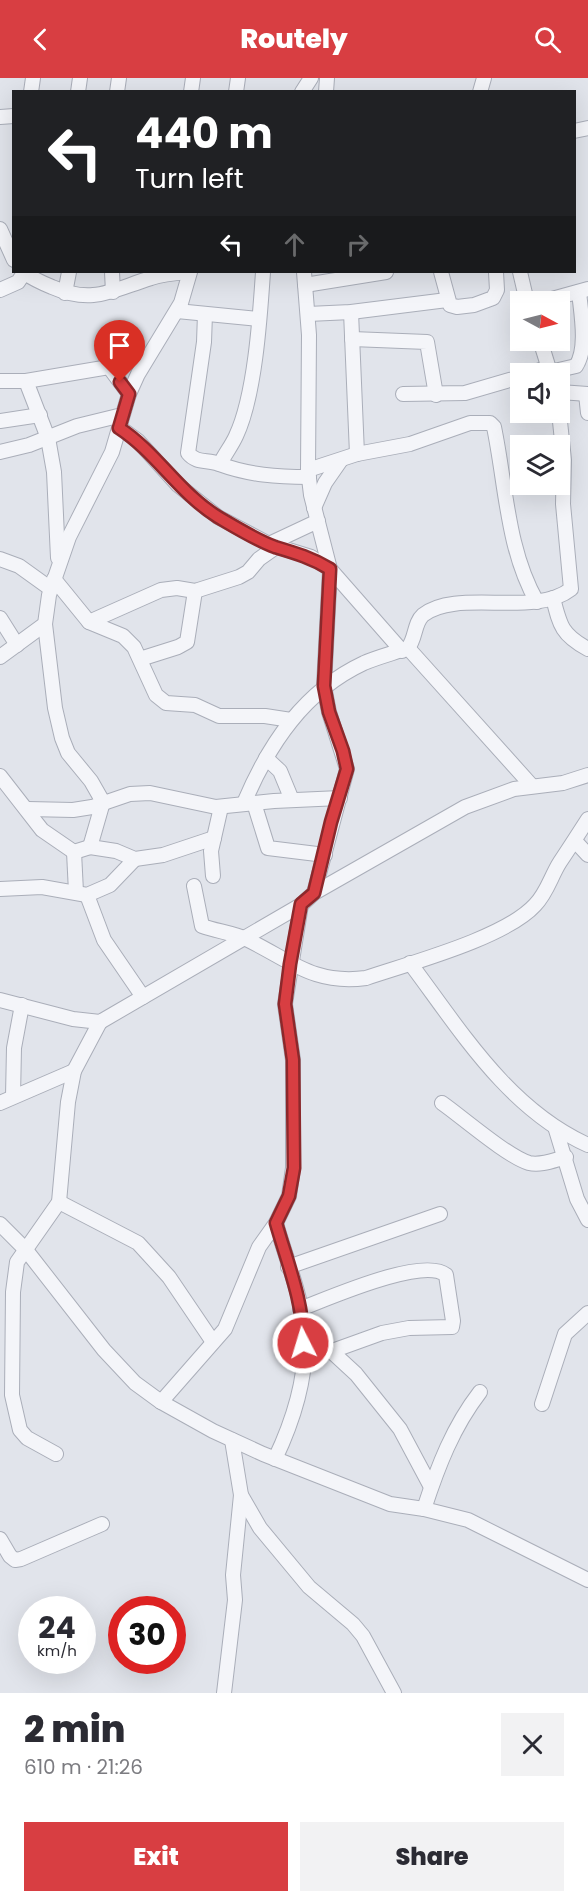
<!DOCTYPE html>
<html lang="en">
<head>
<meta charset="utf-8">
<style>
	:root { --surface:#fff; --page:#f2f2f3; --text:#2b2b33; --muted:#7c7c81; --accent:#d83e42 }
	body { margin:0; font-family:Poppins,sans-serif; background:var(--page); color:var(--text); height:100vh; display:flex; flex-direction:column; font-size:22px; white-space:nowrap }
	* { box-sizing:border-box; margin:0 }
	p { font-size:20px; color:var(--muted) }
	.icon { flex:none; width:33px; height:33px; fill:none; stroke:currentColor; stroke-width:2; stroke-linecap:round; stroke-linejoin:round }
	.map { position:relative; height:1615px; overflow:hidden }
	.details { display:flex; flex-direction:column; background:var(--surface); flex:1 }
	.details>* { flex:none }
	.hud { position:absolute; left:12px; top:12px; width:564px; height:183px; border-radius:0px; box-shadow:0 6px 24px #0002; background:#202124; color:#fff; overflow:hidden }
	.needle { width:39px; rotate:97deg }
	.buttons { position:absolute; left:510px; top:213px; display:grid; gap:12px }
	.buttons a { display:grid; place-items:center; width:60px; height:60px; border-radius:0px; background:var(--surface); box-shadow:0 6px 24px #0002; font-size:30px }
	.speed { position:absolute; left:18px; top:1518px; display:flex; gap:12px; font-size:30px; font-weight:700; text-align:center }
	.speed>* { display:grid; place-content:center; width:78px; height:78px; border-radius:50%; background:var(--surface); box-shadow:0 6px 24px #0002; line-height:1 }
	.speed small { font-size:15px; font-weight:400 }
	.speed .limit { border:9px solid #d22; background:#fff; color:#111 }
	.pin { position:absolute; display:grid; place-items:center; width:51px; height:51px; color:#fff; margin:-62px -26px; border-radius:50% 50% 50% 0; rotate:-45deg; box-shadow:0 0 6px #0007 }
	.pin .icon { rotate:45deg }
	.me { position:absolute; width:66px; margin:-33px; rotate:355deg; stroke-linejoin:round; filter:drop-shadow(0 0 4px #0008) }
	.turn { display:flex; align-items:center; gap:21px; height:126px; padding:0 24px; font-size:27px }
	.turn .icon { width:78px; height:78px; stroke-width:2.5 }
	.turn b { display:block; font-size:42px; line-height:51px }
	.lanes { display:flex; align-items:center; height:57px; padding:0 24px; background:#0003; justify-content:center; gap:30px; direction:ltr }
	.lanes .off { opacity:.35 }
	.round { display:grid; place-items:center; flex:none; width:63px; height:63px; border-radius:0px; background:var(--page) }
	.overview { display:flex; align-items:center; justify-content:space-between; height:102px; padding:0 24px }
	h1 { font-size:36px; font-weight:800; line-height:45px }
	.button { display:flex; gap:12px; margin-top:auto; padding:12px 24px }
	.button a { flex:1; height:69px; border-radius:0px; background:var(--accent); color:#fff; font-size:24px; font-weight:800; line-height:69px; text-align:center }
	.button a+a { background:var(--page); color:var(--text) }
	header { display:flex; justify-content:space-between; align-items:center; height:78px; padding:0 24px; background:var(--accent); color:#fff; font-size:27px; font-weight:800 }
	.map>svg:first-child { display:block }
</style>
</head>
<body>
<header><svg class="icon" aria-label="back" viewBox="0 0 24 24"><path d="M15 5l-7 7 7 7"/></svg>Routely<svg class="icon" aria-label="search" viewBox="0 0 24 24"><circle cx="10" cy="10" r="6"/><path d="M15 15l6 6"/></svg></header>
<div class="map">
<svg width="588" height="1615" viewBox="0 0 588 1615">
	<rect width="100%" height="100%" fill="#e1e4eb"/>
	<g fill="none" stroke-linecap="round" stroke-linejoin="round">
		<g stroke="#aaaeb9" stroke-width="16">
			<g id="minor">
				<polyline points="31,14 33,0"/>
				<polyline points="78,14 80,0"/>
				<polyline points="117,14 119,0"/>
				<polyline points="191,14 193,0"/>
				<polyline points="236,14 238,0"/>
				<polyline points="302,14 311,0"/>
				<polyline points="326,14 327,0"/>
				<polyline points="480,14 484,0"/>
				<polyline points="0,39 14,38"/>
				<polyline points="574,53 588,50"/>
				<polyline points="0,151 14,182"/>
				<path d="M23,194c9,6 19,11 29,15 41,18 60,3 99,-9 12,-4 26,-5 38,-6"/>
				<polyline points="112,194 113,214"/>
				<polyline points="304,194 309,257 308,392 311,417 330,491 324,608 329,634 347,691 314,815"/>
				<polyline points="441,194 450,227 457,229 474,227 493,220 497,212 496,194"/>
				<polyline points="520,194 527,224"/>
				<polyline points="305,207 386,194"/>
				<polyline points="0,212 18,204 24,195"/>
				<polyline points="65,215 69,194"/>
				<polyline points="541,224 588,211"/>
				<polyline points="177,233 259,241"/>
				<polyline points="351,234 357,376"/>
				<path d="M205,236l-1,28 -16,111c9,11 19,6 31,11 30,11 58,13 90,13"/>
				<polyline points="308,236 351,234 447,222"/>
				<polyline points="352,261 427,264 436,317"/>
				<polyline points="540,262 550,294"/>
				<polyline points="530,296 548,289"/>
				<path d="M551,296l-1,-2 26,-6c12,-18 5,-53 3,-74"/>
				<polyline points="0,303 26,303 48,360 54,394 58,480"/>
				<polyline points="26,303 109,289 129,316"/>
				<polyline points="560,314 588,316"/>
				<polyline points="403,316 465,315 520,299"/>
				<polyline points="586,316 588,335"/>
				<polyline points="0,343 40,337"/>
				<polyline points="119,349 138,363 178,407 218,439 269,466 311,479 330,491 402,573"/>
				<polyline points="0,374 29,367 77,348 122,337"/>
				<path d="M220,386c5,-10 12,-19 16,-28 19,-40 24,-119 27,-164"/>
				<path d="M308,392l49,-16 53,-10 60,-21h20l4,4c12,58 13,123 43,175"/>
				<polyline points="314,430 325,405 341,382"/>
				<polyline points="269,466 318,443"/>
				<polyline points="0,481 19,488 51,511"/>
				<polyline points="54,501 89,544 123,558 134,569 156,617 166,625 195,627 219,638 265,638 291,642"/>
				<path d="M553,520c7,28 9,37 35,51"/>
				<polyline points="0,540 17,567"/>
				<polyline points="89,544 161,512 177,510 195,513 239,499 248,494 259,481 276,469"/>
				<polyline points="45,546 55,630 62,660 68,675 91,703 103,724 90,769 116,773 135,781 163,777 214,760"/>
				<polyline points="408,570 532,708"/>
				<polyline points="0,579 45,546 49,517 69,459 112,374 129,316 138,296 181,225 190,194"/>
				<polyline points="140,581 178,569 187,564 195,513"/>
				<polyline points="266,680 280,693 292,722"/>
				<polyline points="0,698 42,752 74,774 90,769"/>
				<path d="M244,725c25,-59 60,-112 120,-140 14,-6 30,-10 44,-15 8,-10 6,-25 15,-33 34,-27 111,3 148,-26l-8,-85 1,-44 -5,-48"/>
				<polyline points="254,725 268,770 325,777"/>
				<polyline points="28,731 73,732 92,729 130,716 150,715 216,729 274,723 340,720"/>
				<polyline points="575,763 588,777"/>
				<polyline points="74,774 76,814"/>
				<polyline points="213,798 211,773 221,729"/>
				<path d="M194,808l8,40c14,5 31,7 44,13 44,21 67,46 120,39 44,-15 139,-40 169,-73 12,-12 16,-29 25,-43 10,-15 19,-29 28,-43"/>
				<polyline points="0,811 42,809 87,817 110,807 135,781"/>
				<polyline points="87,817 104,862 143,919"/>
				<path d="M410,885c51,68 98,146 178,182"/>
				<polyline points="0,922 73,941 100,944 301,827 314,815 465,729 514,711 563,705 588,697"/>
				<polyline points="13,1018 14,970 22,927"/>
				<polyline points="0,1025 74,993"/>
				<path d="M442,1025c20,14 66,54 87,60 12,3 25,-3 37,-6"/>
				<polyline points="556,1052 577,1121 588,1142"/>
				<polyline points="59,1124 138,1165 169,1199 213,1264"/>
				<polyline points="0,1146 26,1172 104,1272 135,1305 161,1324 213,1353 263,1376 390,1426 424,1431 468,1442 588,1502"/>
				<polyline points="288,1189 440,1136"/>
				<path d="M300,1231c27,-10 123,-53 146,-34l7,46 -1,6 -43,1 -27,5 -50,18"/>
				<polyline points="304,1248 356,1296 400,1351 431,1409"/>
				<polyline points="161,1324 225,1251 259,1169 276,1145 289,1118 293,1090 293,982 285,926 301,827"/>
				<polyline points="542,1326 565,1256 588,1235"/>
				<polyline points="232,1362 241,1417 260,1450 309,1509 353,1546 363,1558 394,1615"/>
				<polyline points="56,1376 27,1360 20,1352 12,1317 13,1214 17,1184 59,1124 68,1024 74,993 100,944"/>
				<path d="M275,1381c19,-40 34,-88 29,-133 -4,-35 -19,-70 -28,-103"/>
				<path d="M424,1431c14,-43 29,-82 56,-117"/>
				<polyline points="0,1461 10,1478 15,1482 21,1481 102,1446"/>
				<polyline points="224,1615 235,1522 233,1497 241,1417"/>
			</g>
		</g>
		<use href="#minor" stroke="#f4f5f9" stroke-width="14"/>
	</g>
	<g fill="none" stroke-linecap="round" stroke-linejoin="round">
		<g stroke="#8c282b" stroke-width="15">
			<path id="route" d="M120,304l9,12 -10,34c37,24 60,65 99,89 17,10 38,23 57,30 20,6 37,11 55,22l-6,117 5,26 14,39 4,18 -16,53 -17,71 -13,11 -11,60 -5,40 8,56 1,108 -5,28 -13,27c11,39 28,80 27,120"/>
		</g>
		<use href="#route" stroke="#d83e42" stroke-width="10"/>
	</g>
</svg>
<div class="buttons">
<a><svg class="needle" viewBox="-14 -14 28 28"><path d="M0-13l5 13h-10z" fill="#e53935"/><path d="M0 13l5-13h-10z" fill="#7c7c81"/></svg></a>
<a><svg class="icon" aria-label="sound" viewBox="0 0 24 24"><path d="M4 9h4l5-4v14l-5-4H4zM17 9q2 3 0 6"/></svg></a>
<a><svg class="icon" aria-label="layers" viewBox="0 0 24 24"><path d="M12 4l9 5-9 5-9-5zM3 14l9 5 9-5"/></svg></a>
</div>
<div class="speed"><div>24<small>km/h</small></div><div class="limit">30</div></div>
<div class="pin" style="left:120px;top:304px;background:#d93025"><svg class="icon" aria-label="arrive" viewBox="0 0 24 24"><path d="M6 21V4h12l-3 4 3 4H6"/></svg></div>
<svg class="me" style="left:303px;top:1265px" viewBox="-20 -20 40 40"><circle r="17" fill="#d83e42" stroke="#fff" stroke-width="3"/><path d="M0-11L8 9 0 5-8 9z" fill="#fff"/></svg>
<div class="hud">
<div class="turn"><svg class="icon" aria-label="left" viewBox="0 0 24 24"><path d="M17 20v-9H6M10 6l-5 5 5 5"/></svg><div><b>440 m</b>Turn left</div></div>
<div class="lanes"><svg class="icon" aria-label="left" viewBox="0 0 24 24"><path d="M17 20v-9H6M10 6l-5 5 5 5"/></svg><svg class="icon off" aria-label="ahead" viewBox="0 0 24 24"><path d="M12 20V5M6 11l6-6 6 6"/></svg><svg class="icon off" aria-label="right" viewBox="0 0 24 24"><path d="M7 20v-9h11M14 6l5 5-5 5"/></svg></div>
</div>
</div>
<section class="details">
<div class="overview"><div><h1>2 min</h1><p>610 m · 21:26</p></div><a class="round"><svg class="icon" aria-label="close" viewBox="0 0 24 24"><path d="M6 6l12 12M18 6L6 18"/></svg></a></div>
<div class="button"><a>Exit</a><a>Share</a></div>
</section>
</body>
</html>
